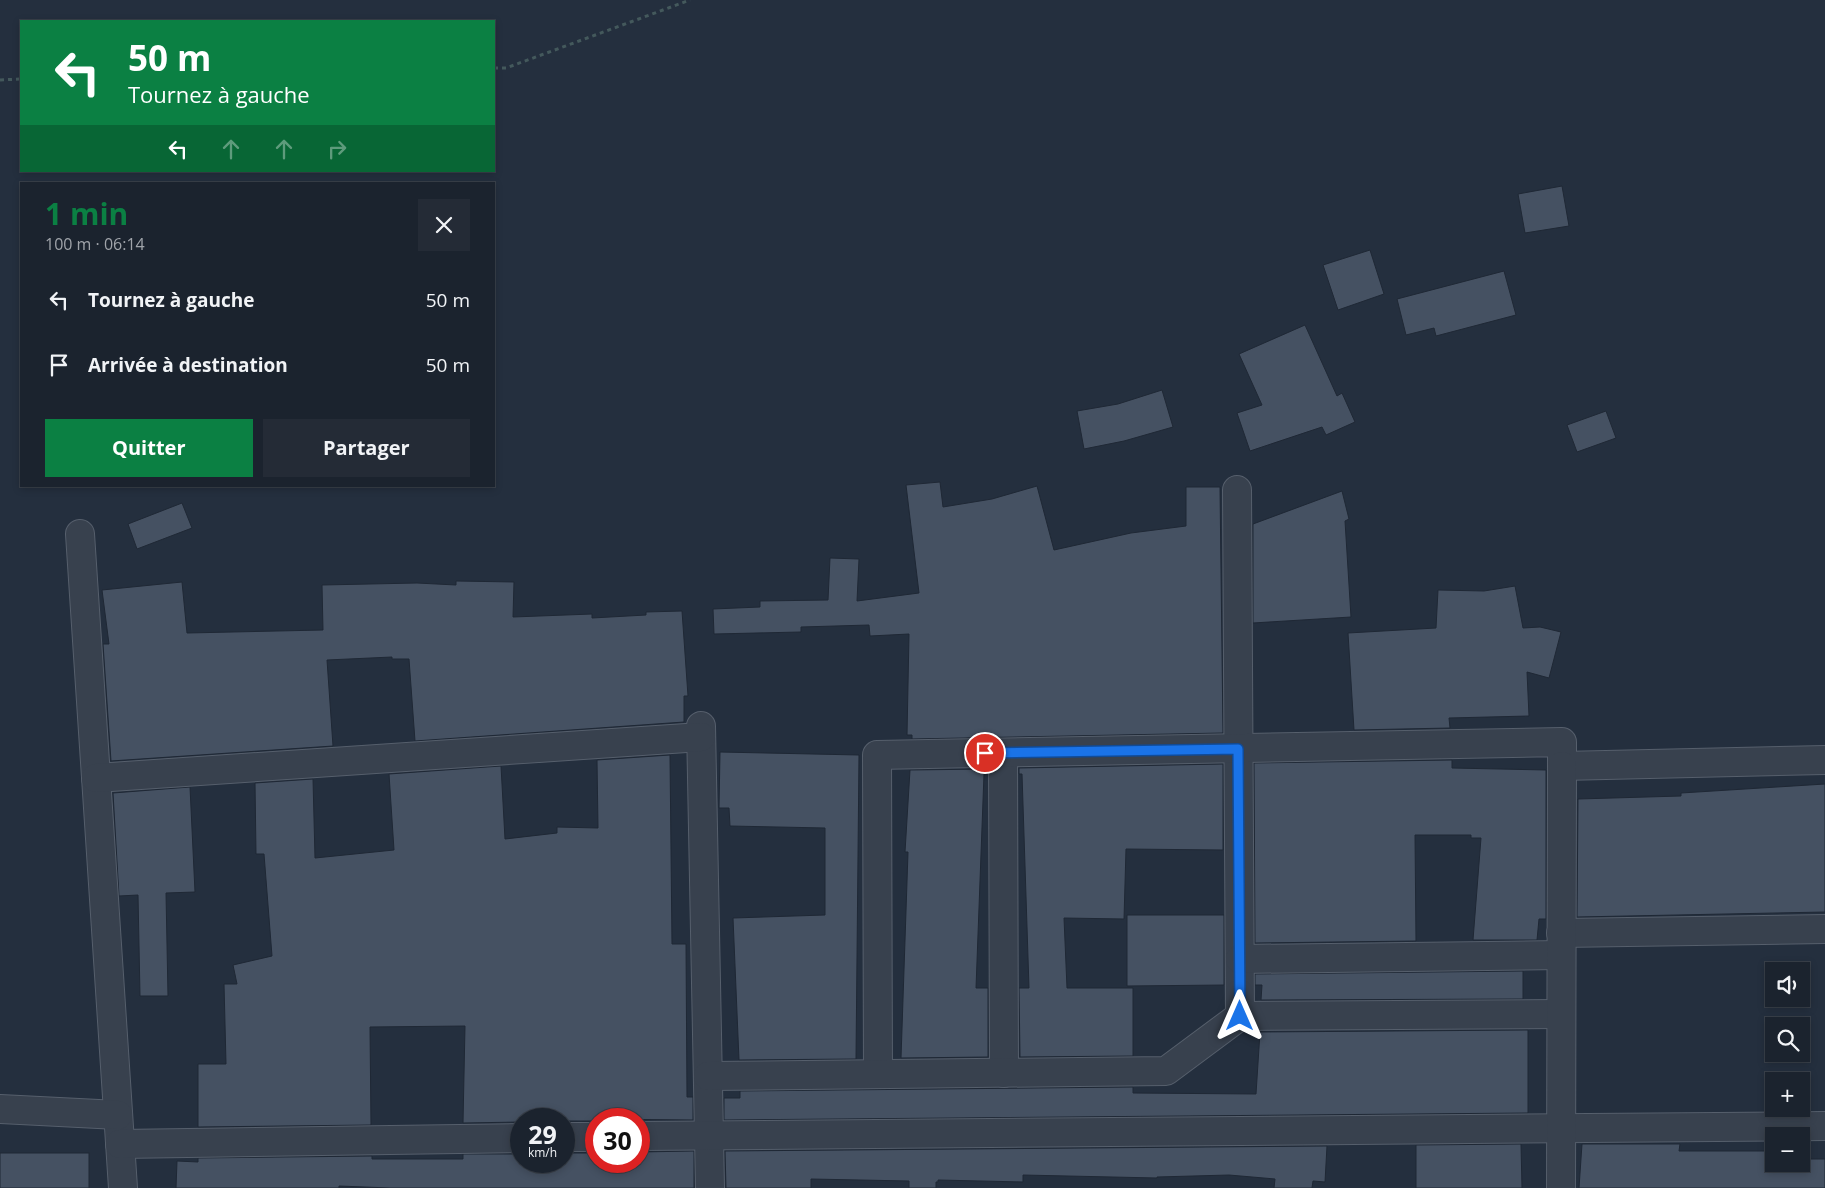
<!DOCTYPE html>
<html lang="fr">
<head>
<meta charset="utf-8">
<style>
	:root { --surface:#1b232e; --page:#242b36; --text:#f1f3f6; --muted:#a0a4aa; --line:#39404a; --accent:#0b8043 }
	body { margin:0; font-family:"Open Sans",sans-serif; background:var(--page); color:var(--text); height:100vh; display:flex; flex-direction:column; font-size:19px; white-space:nowrap }
	* { box-sizing:border-box; margin:0 }
	p { font-size:16px; color:var(--muted) }
	.icon { flex:none; width:28px; height:28px; fill:none; stroke:currentColor; stroke-width:2; stroke-linecap:round; stroke-linejoin:round }
	.map { position:relative; flex:1; overflow:hidden }
	.details { position:absolute; left:20px; top:182px; width:475px; height:305px; display:flex; flex-direction:column; background:var(--surface); border-radius:0px; box-shadow:0 2px 8px #0003,0 0 0 1px var(--line) }
	.details>* { flex:none }
	.banner { position:absolute; left:20px; top:20px; width:475px; height:152px; border-radius:0px; box-shadow:0 2px 8px #0003,0 0 0 1px var(--line); background:#0b8043; color:#fff; overflow:hidden }
	.buttons { position:absolute; left:1765px; top:962px; display:grid; gap:10px }
	.buttons a { display:grid; place-items:center; width:45px; height:45px; border-radius:0px; background:var(--surface); box-shadow:0 2px 8px #0003,0 0 0 1px var(--line); font-size:25px }
	.speed { position:absolute; left:510px; top:1108px; display:flex; gap:10px; font-size:25px; font-weight:700; text-align:center }
	.speed>* { display:grid; place-content:center; width:65px; height:65px; border-radius:50%; background:var(--surface); box-shadow:0 2px 8px #0003,0 0 0 1px var(--line); line-height:1 }
	.speed small { font-size:12px; font-weight:400 }
	.speed .limit { border:8px solid #d22; background:#fff; color:#111 }
	.pin { position:absolute; display:grid; place-items:center; width:42px; height:42px; color:#fff; margin:-21px; border:2px solid #fff; border-radius:50%; box-shadow:0 1px 5px #0007 }
	.me { position:absolute; width:55px; margin:-28px; rotate:0deg; stroke-linejoin:round; filter:drop-shadow(0 0 4px #0008) }
	.turn { display:flex; align-items:center; gap:18px; height:105px; padding:0 25px; font-size:22px }
	.turn .icon { width:65px; height:65px; stroke-width:2.5 }
	.turn b { display:block; font-size:35px; line-height:42px }
	.lanes { display:flex; align-items:center; height:48px; padding:0 25px; background:#0003; justify-content:center; gap:25px; direction:ltr }
	.lanes .off { opacity:.35 }
	.round { display:grid; place-items:center; flex:none; width:52px; height:52px; border-radius:0px; background:var(--page) }
	.headline { display:flex; align-items:center; justify-content:space-between; height:85px; padding:0 25px }
	h1 { font-size:30px; font-weight:700; line-height:38px; color:var(--accent) }
	.cta { display:flex; gap:10px; margin-top:auto; padding:10px 25px }
	.cta a { flex:1; height:58px; border-radius:0px; background:var(--accent); color:#fff; font-size:20px; font-weight:700; line-height:58px; text-align:center }
	.cta a+a { background:var(--page); color:var(--text) }
	ul { padding:0; list-style:none }
	li { display:flex; align-items:center; gap:15px; height:65px; padding:0 25px }
	li div { flex:1 }
	li b { display:block; font-size:19px }
	li em { font-style:normal }
	.map>svg:first-child { display:block }
</style>
</head>
<body>
<div class="map">
<svg width="1825" height="1188" viewBox="0 0 1825 1188">
	<rect width="100%" height="100%" fill="#242f3e"/>
	<g fill="#455162" stroke="#1f2835">
		<polygon points="1562,186 1569,226 1525,233 1518,194"/>
		<polygon points="1370,250 1384,294 1338,310 1323,265"/>
		<polygon points="1504,271 1516,315 1436,336 1434,328 1406,335 1397,299"/>
		<polygon points="1305,325 1337,396 1342,393 1355,422 1326,435 1322,427 1250,451 1237,413 1262,405 1239,354"/>
		<polygon points="1162,390 1173,427 1124,441 1084,449 1077,411 1118,404"/>
		<polygon points="1606,411 1616,438 1577,452 1567,425"/>
		<polygon points="940,482 943,507 992,499 1037,486 1054,550 1131,533 1186,526 1186,487 1220,487 1223,733 912,739 912,735 907,735 909,634 870,636 869,625 801,627 801,632 714,634 713,609 760,607 760,601 828,600 830,558 859,559 857,601 919,593 906,485"/>
		<polygon points="1342,491 1349,519 1345,521 1351,617 1253,623 1253,524"/>
		<polygon points="182,503 192,528 137,549 128,524"/>
		<polygon points="456,581 514,582 513,617 592,614 592,618 646,615 646,612 682,611 688,696 684,696 684,722 415,741 409,659 392,659 392,657 327,660 333,746 111,761 103,644 109,644 102,590 182,582 187,633 323,630 322,585 417,583 456,585"/>
		<polygon points="1515,586 1523,628 1540,627 1561,632 1549,678 1527,672 1529,716 1449,718 1450,728 1354,730 1348,633 1436,628 1438,590 1484,591"/>
		<polygon points="720,752 859,755 856,1059 739,1060 733,918 825,915 825,828 730,826 729,808 719,808"/>
		<polygon points="670,755 672,944 686,944 687,1097 693,1097 693,1120 596,1119 596,1121 564,1121 564,1119 521,1119 521,1122 463,1123 465,1026 370,1027 371,1125 198,1127 198,1064 226,1064 224,984 237,984 233,965 272,956 264,854 256,854 255,783 313,779 315,858 394,850 389,774 501,766 505,839 557,833 557,827 598,828 597,760"/>
		<polygon points="1452,760 1452,768 1546,770 1546,919 1539,919 1537,940 1473,940 1481,838 1471,838 1471,835 1415,835 1416,941 1255,943 1254,763"/>
		<polygon points="1223,764 1223,850 1126,849 1124,919 1064,918 1067,988 1133,988 1133,1056 1020,1057 1019,988 1029,988 1022,774 1019,774 1019,768"/>
		<polygon points="987,769 987,774 984,774 976,988 988,988 988,1057 901,1058 908,852 905,852 910,770"/>
		<polygon points="1825,784 1825,912 1577,917 1578,799 1681,796 1681,793"/>
		<polygon points="190,787 195,892 166,893 168,996 140,996 138,895 119,896 113,793"/>
		<polygon points="1127,915 1224,915 1224,985 1127,986"/>
		<polygon points="1523,971 1523,999 1261,1000 1262,985 1255,985 1255,974"/>
		<polygon points="1528,1030 1528,1113 724,1120 724,1098 740,1098 740,1091 1133,1087 1133,1093 1256,1094 1260,1032"/>
		<polygon points="1521,1144 1522,1188 1416,1188 1416,1145"/>
		<polygon points="1582,1144 1680,1144 1679,1151 1772,1151 1774,1164 1801,1164 1801,1159 1825,1159 1825,1188 1579,1188"/>
		<polygon points="1327,1146 1325,1182 1313,1181 1312,1188 1274,1188 1275,1179 1229,1175 1157,1177 1157,1178 1023,1175 1023,1182 938,1180 938,1182 936,1182 936,1188 909,1188 909,1181 811,1179 811,1188 726,1188 725,1151"/>
		<polygon points="694,1151 694,1188 390,1188 339,1186 339,1188 176,1188 177,1161 198,1162 198,1158 372,1156 372,1159 463,1159 463,1154 521,1154 521,1161 564,1161 564,1153 596,1153 596,1161 639,1161 639,1152"/>
		<rect x="0" y="1153" width="89" height="35"/>
	</g>
	<g fill="none" stroke-linecap="round" stroke-linejoin="round">
		<g stroke="#565f6c" stroke-width="30">
			<g id="minor">
				<polyline points="1237,490 1240,1016"/>
				<polyline points="80,534 123,1188"/>
				<polyline points="701,726 710,1188"/>
				<polyline points="1003,753 1004,1073"/>
				<polyline points="96,778 701,737"/>
				<polyline points="1561,933 1825,929"/>
				<polyline points="1240,959 1561,955"/>
				<polyline points="878,1074 877,755 1562,742 1562,766 1825,760"/>
				<polyline points="708,1076 1166,1071 1240,1016 1561,1014"/>
				<polyline points="0,1109 118,1115"/>
				<polyline points="639,1136 1825,1126"/>
				<polyline points="564,1137 596,1137"/>
				<polyline points="120,1144 521,1138"/>
				<polyline points="1561,1188 1562,766"/>
			</g>
		</g>
		<g stroke="#44595c" stroke-width="3" stroke-dasharray="4 4" stroke-linecap="butt">
			<polyline points="494,68 506,68 690,0"/>
			<polyline points="0,80 21,79"/>
		</g>
		<use href="#minor" stroke="#38414e" stroke-width="28"/>
	</g>
	<g fill="none" stroke-linecap="round" stroke-linejoin="round">
		<g stroke="#114b97" stroke-width="12">
			<polyline id="route" points="985,753 1238,749 1240,1016"/>
		</g>
		<use href="#route" stroke="#1a73e8" stroke-width="9"/>
	</g>
</svg>
<div class="buttons">
<a><svg class="icon" aria-label="sound" viewBox="0 0 24 24"><path d="M4 9h4l5-4v14l-5-4H4zM17 9q2 3 0 6"/></svg></a>
<a><svg class="icon" aria-label="search" viewBox="0 0 24 24"><circle cx="10" cy="10" r="6"/><path d="M15 15l6 6"/></svg></a>
<a>+</a>
<a>−</a>
</div>
<div class="speed"><div>29<small>km/h</small></div><div class="limit">30</div></div>
<div class="pin" style="left:985px;top:753px;background:#d93025"><svg class="icon" aria-label="arrive" viewBox="0 0 24 24"><path d="M6 21V4h12l-3 4 3 4H6"/></svg></div>
<svg class="me" style="left:1240px;top:1016px" viewBox="-20 -20 40 40"><path d="M0-17L14 15 0 8-14 15z" fill="#1a73e8" stroke="#fff" stroke-width="4"/></svg>
<div class="banner">
<div class="turn"><svg class="icon" aria-label="left" viewBox="0 0 24 24"><path d="M17 20v-9H6M10 6l-5 5 5 5"/></svg><div><b>50 m</b>Tournez à gauche</div></div>
<div class="lanes"><svg class="icon" aria-label="left" viewBox="0 0 24 24"><path d="M17 20v-9H6M10 6l-5 5 5 5"/></svg><svg class="icon off" aria-label="ahead" viewBox="0 0 24 24"><path d="M12 20V5M6 11l6-6 6 6"/></svg><svg class="icon off" aria-label="ahead" viewBox="0 0 24 24"><path d="M12 20V5M6 11l6-6 6 6"/></svg><svg class="icon off" aria-label="right" viewBox="0 0 24 24"><path d="M7 20v-9h11M14 6l5 5-5 5"/></svg></div>
</div>
<section class="details">
<div class="headline"><div><h1>1 min</h1><p>100 m · 06:14</p></div><a class="round"><svg class="icon" aria-label="close" viewBox="0 0 24 24"><path d="M6 6l12 12M18 6L6 18"/></svg></a></div>
<ul>
<li><svg class="icon" aria-label="left" viewBox="0 0 24 24"><path d="M17 20v-9H6M10 6l-5 5 5 5"/></svg><div><b>Tournez à gauche</b></div><em>50 m</em></li>
<li><svg class="icon" aria-label="arrive" viewBox="0 0 24 24"><path d="M6 21V4h12l-3 4 3 4H6"/></svg><div><b>Arrivée à destination</b></div><em>50 m</em></li>
</ul>
<div class="cta"><a>Quitter</a><a>Partager</a></div>
</section>
</div>
</body>
</html>
